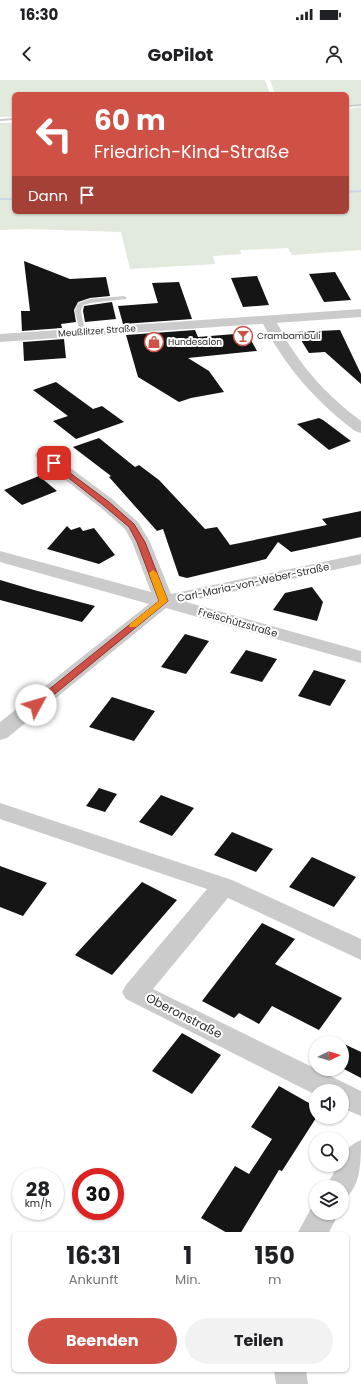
<!DOCTYPE html>
<html lang="de">
<head>
<meta charset="utf-8">
<style>
	:root { --surface:#fff; --page:#f2f2f2; --text:#202124; --muted:#757577; --accent:#cf5045 }
	body { margin:0; font-family:Poppins,sans-serif; background:var(--page); color:var(--text); height:100vh; display:flex; flex-direction:column; font-size:15px; white-space:nowrap }
	* { box-sizing:border-box; margin:0 }
	p { font-size:13px; color:var(--muted) }
	.icon { flex:none; width:22px; height:22px; fill:none; stroke:currentColor; stroke-width:2; stroke-linecap:round; stroke-linejoin:round }
	.map { position:relative; flex:1; overflow:hidden }
	.sheet { position:absolute; left:12px; top:1152px; width:337px; height:140px; display:flex; flex-direction:column; background:var(--surface); border-radius:6px; box-shadow:0 1px 3px #0004 }
	.sheet>* { flex:none }
	.hud { position:absolute; left:12px; top:12px; width:337px; height:122px; border-radius:6px; box-shadow:0 1px 3px #0004; background:#cf5045; color:#fff; overflow:hidden }
	.needle { width:26px; rotate:85deg }
	.tools { position:absolute; left:309px; top:956px; display:grid; gap:8px }
	.tools a { display:grid; place-items:center; width:40px; height:40px; border-radius:50%; background:var(--surface); box-shadow:0 1px 3px #0004; font-size:20px }
	.speed { position:absolute; left:12px; top:1088px; display:flex; gap:8px; font-size:20px; font-weight:700; text-align:center }
	.speed>* { display:grid; place-content:center; width:52px; height:52px; border-radius:50%; background:var(--surface); box-shadow:0 1px 3px #0004; line-height:1 }
	.speed small { font-size:10px; font-weight:400 }
	.speed .limit { border:6px solid #d22; background:#fff; color:#111 }
	.pin { position:absolute; display:grid; place-items:center; width:34px; height:34px; color:#fff; margin:-17px; border-radius:8px; box-shadow:0 2px 6px #0006 }
	.me { position:absolute; width:44px; margin:-22px; rotate:51deg; stroke-linejoin:round; filter:drop-shadow(0 0 3px #0008) }
	.turn { display:flex; align-items:center; gap:14px; height:84px; padding:0 16px; font-size:18px }
	.turn .icon { width:52px; height:52px; stroke-width:2.5 }
	.turn b { display:block; font-size:28px; line-height:34px }
	.then { display:flex; align-items:center; height:38px; padding:0 16px; background:#0003; gap:8px; font-size:15px }
	.eta { display:flex; justify-content:space-evenly; align-items:center; height:68px; text-align:center }
	.eta b { font-size:24px; font-weight:700; line-height:28px }
	.button { display:flex; gap:8px; margin-top:auto; padding:8px 16px }
	.button a { flex:1; height:46px; border-radius:24px; background:var(--accent); color:#fff; font-size:16px; font-weight:700; line-height:46px; text-align:center }
	.button a+a { background:var(--page); color:var(--text) }
	.status { display:flex; justify-content:space-between; align-items:center; height:28px; padding:0 20px; background:var(--surface); direction:ltr }
	.status svg { height:11px; fill:currentColor }
	header { display:flex; justify-content:space-between; align-items:center; height:52px; padding:0 16px; background:var(--surface); font-size:18px; font-weight:700 }
	.map>svg:first-child { display:block }
</style>
</head>
<body>
<div class="status"><b>16:30</b><svg viewBox="0 0 49 12"><path d="M0 12V9h3v3zM5 12V6h3v6zM10 12V3h3v9zM15 12V0h3v12zM26 1h20v11H26zM47 4h2v5h-2z"/></svg></div>
<header><svg class="icon" aria-label="back" viewBox="0 0 24 24"><path d="M15 5l-7 7 7 7"/></svg>GoPilot<svg class="icon" aria-label="person" viewBox="0 0 24 24"><circle cx="12" cy="8" r="4"/><path d="M4 21q1-7 8-7t8 7"/></svg></header>
<div class="map">
<svg width="361" height="1304" viewBox="0 0 361 1304">
	<rect width="100%" height="100%" fill="#fff"/>
	<g fill="#e2e9dd">
		<polygon points="0,0 265,0 270,14 14,14 14,37 0,37"/>
		<polygon points="270,0 361,0 361,24 347,25 347,14 275,14"/>
		<polygon points="361,27 361,170 292,175 288,168 240,170 241,174 213,176 215,184 130,189 121,152 28,149 0,150 0,43 14,43 14,132 347,132 347,29"/>
	</g>
	<g fill="none" stroke-linecap="round" stroke-linejoin="round">
		<g fill="#cbd8e7" fill-rule="evenodd">
			<polygon points="361,110 361,112 347,113 347,111"/>
			<rect x="0" y="118" width="14" height="2"/>
		</g>
	</g>
	<g fill="#151515">
		<polygon points="24,181 70,199 106,197 110,216 90,218 78,222 74,230 76,242 61,244 62,248 22,251 21,231 30,231"/>
		<polygon points="335,192 351,220 324,222 309,194"/>
		<polygon points="257,196 269,225 243,227 231,198"/>
		<polygon points="179,202 192,239 123,244 118,226 158,223 152,203"/>
		<polygon points="112,222 116,239 85,242 83,231 84,226"/>
		<polygon points="195,250 198,257 247,253 257,271 188,278 209,291 224,312 191,318 179,322 138,297 126,255"/>
		<polygon points="340,250 361,294 361,304 325,272 309,273 296,252"/>
		<polygon points="64,259 66,278 24,281 23,262"/>
		<polygon points="56,302 93,329 102,326 124,342 76,359 53,341 68,336 33,310"/>
		<polygon points="319,338 323,340 351,361 329,370 297,344"/>
		<polygon points="99,358 135,387 139,385 159,400 205,449 217,447 230,465 327,445 322,439 361,431 361,457 291,472 278,462 266,479 187,498 179,496 163,449 157,451 109,397 111,396 73,367"/>
		<polygon points="39,396 57,411 22,425 4,410"/>
		<polygon points="67,446 71,450 80,447 83,451 94,448 115,475 99,484 47,469"/>
		<polygon points="0,500 34,510 95,526 82,542 15,524 0,520"/>
		<polygon points="312,507 323,522 317,541 273,530 285,513"/>
		<polygon points="185,554 209,561 186,594 161,587"/>
		<polygon points="246,570 277,579 262,602 230,593"/>
		<polygon points="314,590 346,600 330,626 298,616"/>
		<polygon points="112,617 155,631 134,661 89,647"/>
		<polygon points="99,708 117,714 105,732 86,726"/>
		<polygon points="161,715 194,728 172,756 139,742"/>
		<polygon points="232,752 273,769 256,792 214,775"/>
		<polygon points="312,777 356,797 334,827 289,807"/>
		<polygon points="0,786 47,803 23,836 0,827"/>
		<polygon points="142,802 177,820 112,895 75,875"/>
		<polygon points="262,843 295,859 275,884 342,918 319,950 272,926 259,944 239,933 234,938 202,921"/>
		<polygon points="182,953 221,975 192,1014 152,991"/>
		<polygon points="342,963 361,972 361,998 342,988"/>
		<polygon points="279,1006 316,1027 316,1038 282,1091 279,1090 240,1154 229,1154 201,1138 235,1086 249,1094 272,1059 251,1047"/>
	</g>
	<g fill="none" stroke-linecap="round" stroke-linejoin="round">
		<g fill="#cbcbcb" fill-rule="evenodd">
			<polygon points="361,24 361,26 347,27 347,25"/>
			<polygon points="14,38 14,40 0,41 0,39"/>
			<polygon points="124,216 127,218 126,219 91,223 83,225 81,231 85,252 80,253 75,231 78,223 90,219"/>
		</g>
		<g fill="#cbcbcb" fill-rule="evenodd">
			<path d="M268,236l5,1c7,10 12,22 19,32 18,28 42,52 69,72v12l-6,-2c-40,-30 -71,-66 -94,-111l2,-3z"/>
			<polygon points="43,370 49,372 112,419 138,442 150,462 171,514 361,474 361,484 186,522 361,571 361,583 166,528 7,658 0,660 0,642 149,524 0,482 0,471 151,512 132,462 125,449 100,427 37,378 35,375 37,372"/>
			<polygon points="0,723 232,800 361,859 361,880 228,818 153,909 361,1011 361,1036 342,1028 342,1011 316,1011 316,1015 126,919 122,912 126,905 207,809 0,739"/>
			<path d="M361,1060c0,21 0,50 -19,60v-13h-16l12,-22h4c0,-13 7,-20 19,-25z"/>
			<polygon points="316,1122 316,1133 339,1133 328,1154 297,1154 314,1123"/>
			<polygon points="274,1290 306,1290 308,1304 276,1304"/>
		</g>
		<polygon fill="#cbcbcb" fill-rule="evenodd" points="361,229 361,237 0,262 0,254"/>
	</g>
	<polygon fill="#cf5045" stroke="#87342d" points="54,381 109,422 134,444 145,462 168,521 39,627 32,627 31,625 32,623 159,521 137,462 129,447 103,425 52,385 52,382"/>
	<polygon fill="#f59e0b" points="153,490 157,493 168,521 136,547 130,547 129,546 130,544 159,521 149,493"/>
	<defs>
		<g id="bar-ring" transform="scale(1)"><circle r="9.5" fill="#fff" stroke="#cf5045" stroke-width="1.5"/><path d="M-6-5H6L.8 .8V4.5H3.5V6h-7V4.5H-.8V.8Z" fill="#cf5045"/></g>
		<g id="shop-ring" transform="scale(1)"><circle r="9.5" fill="#fff" stroke="#cf5045" stroke-width="1.5"/><path d="M-5-2.5h2.3a2.7 3.5 0 0 1 5.4 0H5L5.5 6h-11ZM-1.5-2.5h3a1.5 2.3 0 0 0-3 0Z" fill="#cf5045"/></g>
	</defs>
	<g fill-rule="evenodd">
		<use href="#bar-ring" x="243" y="256"/>
		<use href="#shop-ring" x="154" y="262"/>
	</g>
	<g text-anchor="middle" stroke-width="4" stroke-linejoin="round" paint-order="stroke">
		<g font-size="9" fill="#2e2e2e" stroke="#fff">
			<text transform="translate(97 251) rotate(-4)" y="3">Meußlitzer Straße</text>
		</g>
		<g font-size="9" fill="#2e2e2e" stroke="#fff" text-anchor="start">
			<text x="257" y="259">Crambambuli</text>
			<text x="168" y="265">Hundesalon</text>
		</g>
		<g font-size="10" fill="#2e2e2e" stroke="#fff">
			<text transform="translate(253 502) rotate(-12)" y="4">Carl-Maria-von-Weber-Straße</text>
			<text transform="translate(238 542) rotate(16)" y="4">Freischützstraße</text>
		</g>
		<g font-size="12" fill="#2e2e2e" stroke="#fff">
			<text transform="translate(184 936) rotate(27)" y="4">Oberonstraße</text>
		</g>
	</g>
</svg>
<div class="tools">
<a><svg class="needle" viewBox="-14 -14 28 28"><path d="M0-13l5 13h-10z" fill="#e53935"/><path d="M0 13l5-13h-10z" fill="#757577"/></svg></a>
<a><svg class="icon" aria-label="sound" viewBox="0 0 24 24"><path d="M4 9h4l5-4v14l-5-4H4zM17 9q2 3 0 6"/></svg></a>
<a><svg class="icon" aria-label="search" viewBox="0 0 24 24"><circle cx="10" cy="10" r="6"/><path d="M15 15l6 6"/></svg></a>
<a><svg class="icon" aria-label="layers" viewBox="0 0 24 24"><path d="M12 4l9 5-9 5-9-5zM3 14l9 5 9-5"/></svg></a>
</div>
<div class="speed"><div>28<small>km/h</small></div><div class="limit">30</div></div>
<div class="pin" style="left:54px;top:383px;background:#d93025"><svg class="icon" aria-label="arrive" viewBox="0 0 24 24"><path d="M6 21V4h12l-3 4 3 4H6"/></svg></div>
<svg class="me" style="left:36px;top:625px" viewBox="-20 -20 40 40"><circle r="19" fill="#fff"/><path d="M0-13L10 11 0 6-10 11z" fill="#cf5045"/></svg>
<div class="hud">
<div class="turn"><svg class="icon" aria-label="left" viewBox="0 0 24 24"><path d="M17 20v-9H6M10 6l-5 5 5 5"/></svg><div><b>60 m</b>Friedrich-Kind-Straße</div></div>
<div class="then">Dann<svg class="icon" aria-label="arrive" viewBox="0 0 24 24"><path d="M6 21V4h12l-3 4 3 4H6"/></svg></div>
</div>
<section class="sheet">
<div class="eta">
<div><b>16:31</b><p>Ankunft</p></div>
<div><b>1</b><p>Min.</p></div>
<div><b>150</b><p>m</p></div>
</div>
<div class="button"><a>Beenden</a><a>Teilen</a></div>
</section>
</div>
</body>
</html>
